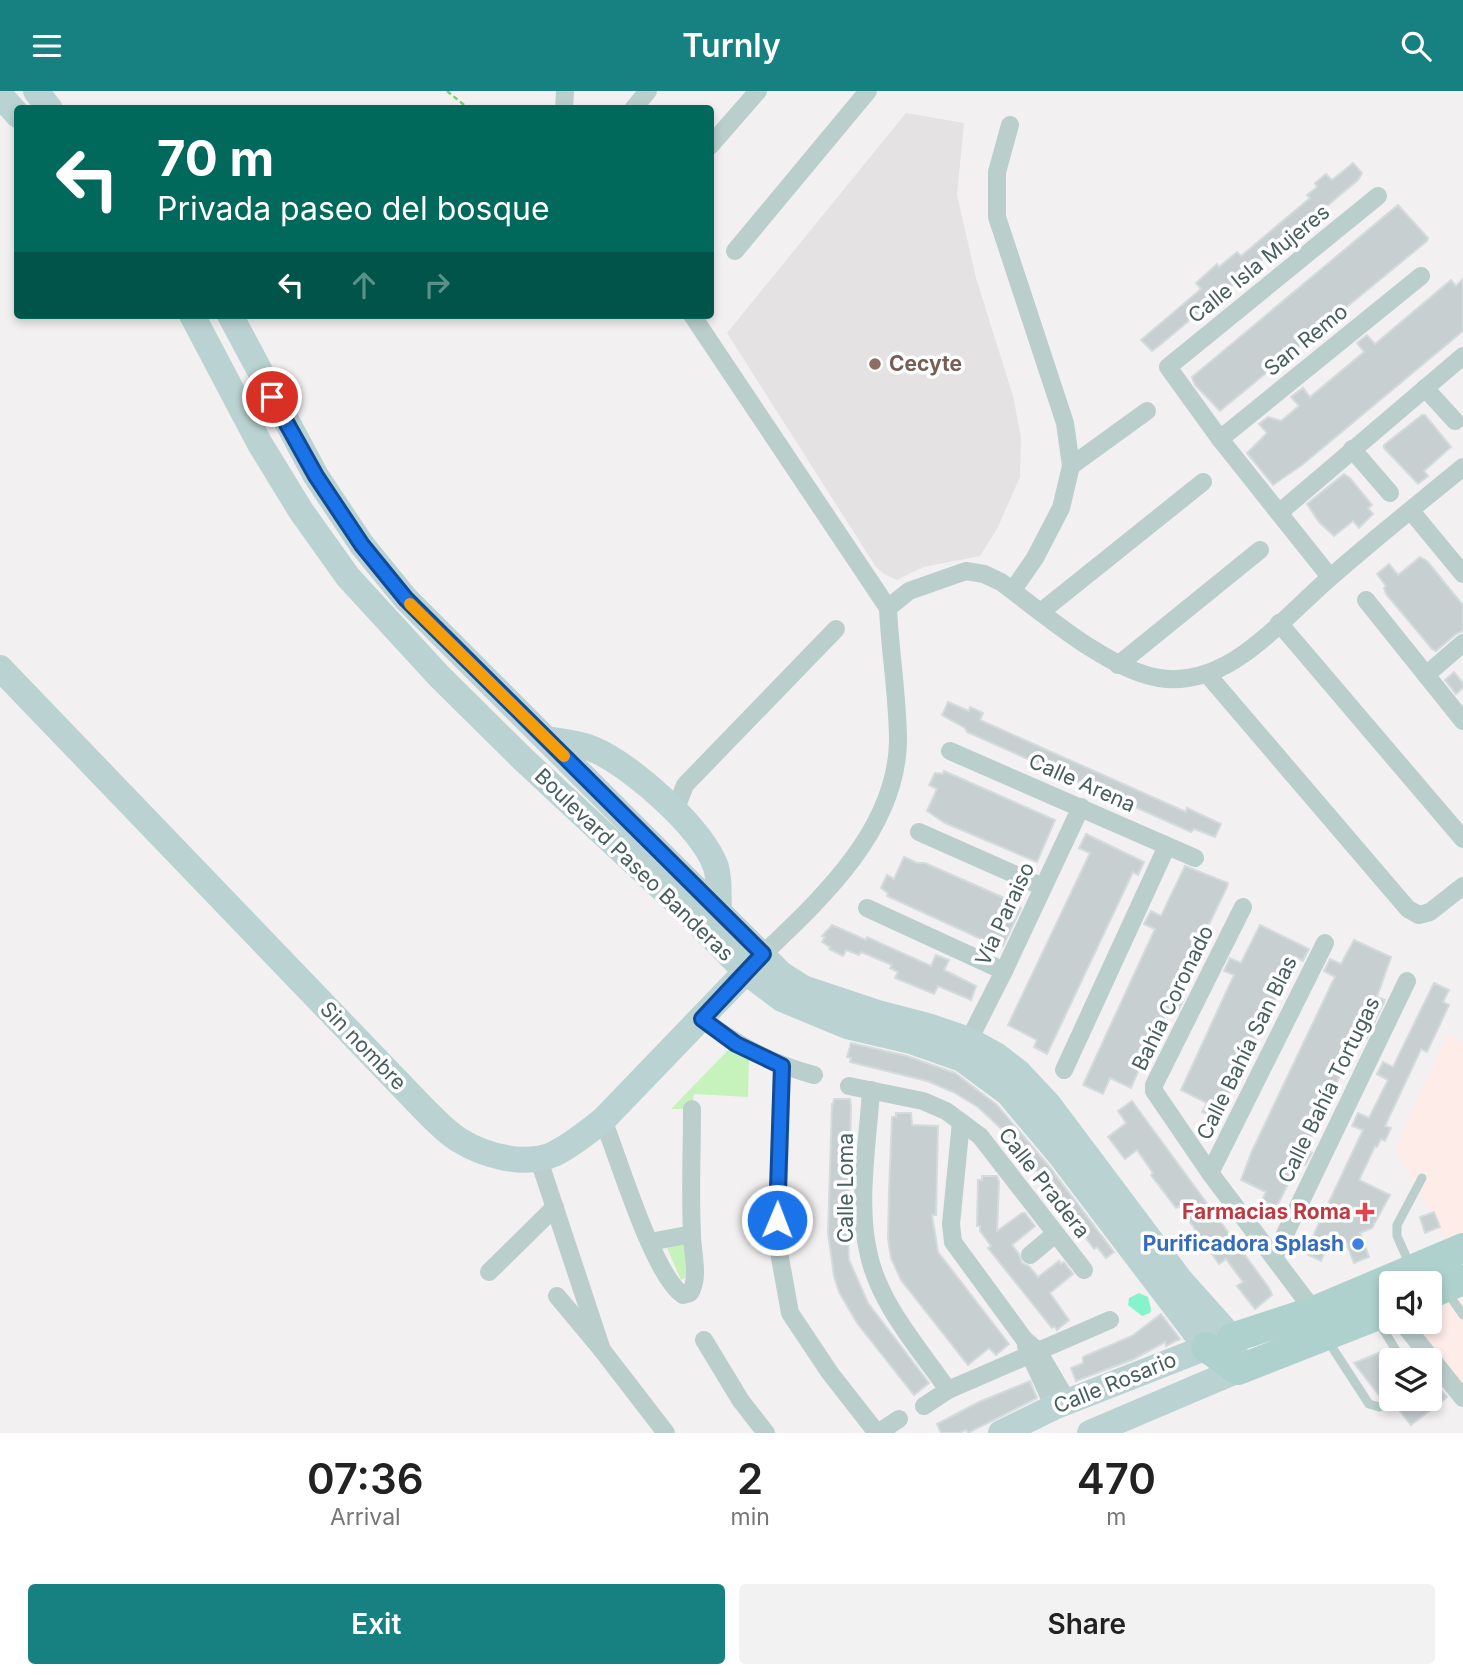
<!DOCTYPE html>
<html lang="en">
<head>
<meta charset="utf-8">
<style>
	:root { --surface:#fff; --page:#f2f2f2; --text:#222; --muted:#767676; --accent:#178080 }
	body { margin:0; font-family:Inter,sans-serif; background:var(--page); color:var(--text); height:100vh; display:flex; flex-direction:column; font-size:26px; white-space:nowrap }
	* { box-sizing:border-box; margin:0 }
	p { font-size:23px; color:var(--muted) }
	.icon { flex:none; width:38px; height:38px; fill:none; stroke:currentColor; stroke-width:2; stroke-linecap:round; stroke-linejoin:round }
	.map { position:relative; height:1342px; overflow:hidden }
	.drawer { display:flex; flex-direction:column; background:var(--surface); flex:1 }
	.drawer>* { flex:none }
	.hud { position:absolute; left:14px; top:14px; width:700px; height:214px; border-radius:7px; box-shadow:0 4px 10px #0003; background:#00695c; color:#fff; overflow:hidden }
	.fabs { position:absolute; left:1379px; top:1180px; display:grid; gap:14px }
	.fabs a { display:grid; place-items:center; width:63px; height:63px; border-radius:7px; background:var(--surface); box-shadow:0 4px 10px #0003; font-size:35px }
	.pin { position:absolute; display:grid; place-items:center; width:60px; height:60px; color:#fff; margin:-30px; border:4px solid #fff; border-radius:50%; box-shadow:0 2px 7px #0007 }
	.me { position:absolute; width:77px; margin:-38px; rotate:1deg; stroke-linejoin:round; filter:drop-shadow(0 0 5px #0008) }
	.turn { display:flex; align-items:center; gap:24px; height:147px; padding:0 28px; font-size:32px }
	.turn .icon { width:91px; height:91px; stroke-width:2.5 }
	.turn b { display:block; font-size:49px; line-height:60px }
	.lanes { display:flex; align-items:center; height:66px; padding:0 28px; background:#0003; justify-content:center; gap:35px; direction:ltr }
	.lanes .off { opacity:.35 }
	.eta { display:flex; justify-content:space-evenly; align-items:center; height:119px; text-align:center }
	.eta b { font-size:42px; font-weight:600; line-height:49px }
	.cta { display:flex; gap:14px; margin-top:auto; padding:14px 28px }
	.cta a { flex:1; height:80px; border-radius:7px; background:var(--accent); color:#fff; font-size:28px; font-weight:600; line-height:80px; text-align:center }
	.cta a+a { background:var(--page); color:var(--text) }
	header { display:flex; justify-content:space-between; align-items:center; height:91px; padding:0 28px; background:var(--accent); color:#fff; font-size:32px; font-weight:600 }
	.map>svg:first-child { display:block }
</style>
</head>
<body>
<header><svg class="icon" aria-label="menu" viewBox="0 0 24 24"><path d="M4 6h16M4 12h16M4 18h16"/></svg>Turnly<svg class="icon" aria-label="search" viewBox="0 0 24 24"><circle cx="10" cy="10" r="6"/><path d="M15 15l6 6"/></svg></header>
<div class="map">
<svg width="1463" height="1342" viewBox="0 0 1463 1342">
	<rect width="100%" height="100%" fill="#f3f0f2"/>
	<g fill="#feece9">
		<polygon points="1447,943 1463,951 1463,1145 1448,1152 1395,1059"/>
		<polygon points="1463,1200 1463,1296 1410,1230 1430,1230 1430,1214"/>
	</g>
	<polygon fill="#e4e2e3" points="906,22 964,32 957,104 976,187 1013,305 1021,346 1020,386 997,438 980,465 923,476 897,489 884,483 876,476 727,242"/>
	<g fill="#c6f3bc">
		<polygon points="731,956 749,968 748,1006 694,1003 692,1018 671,1018"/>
		<polygon points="684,1152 689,1185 681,1189 667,1157"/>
	</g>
	<polygon fill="#85f4cc" points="1139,1202 1148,1206 1151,1218 1150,1222 1142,1225 1128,1214 1129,1207"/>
	<g fill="#c7cfd0" stroke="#d4dbdc" stroke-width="2">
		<polygon points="1353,72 1362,82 1358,89 1160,254 1152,260 1141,249 1201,198 1196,192 1217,173 1219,176 1237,161 1241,165 1310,107 1307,104 1317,96 1315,92 1326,83 1332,89"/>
		<polygon points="1398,114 1428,147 1427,150 1220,320 1195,294 1192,286"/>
		<polygon points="1463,188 1463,240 1302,374 1273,394 1247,362 1267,342 1259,333 1268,326 1281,330 1299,315 1291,306 1303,297 1310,306 1364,261 1357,252 1367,244 1375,253 1451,189 1456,195"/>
		<polygon points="1422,324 1425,324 1451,356 1424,380 1428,385 1418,393 1384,357 1384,354"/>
		<polygon points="1344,383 1350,387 1372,414 1368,417 1373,423 1359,437 1353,430 1334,445 1319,431 1307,413"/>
		<polygon points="1420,466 1427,470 1463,514 1463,540 1456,543 1436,560 1432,558 1386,503 1384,497 1386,495 1377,483 1389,473 1398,484"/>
		<polygon points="1454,581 1463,592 1463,597 1456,603 1445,589"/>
		<polygon points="948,611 969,620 970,616 983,622 980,629 1186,721 1187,717 1221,733 1215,746 1194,738 1191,741 967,641 965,637 942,624"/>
		<polygon points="944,680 1055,729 1037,771 945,732 927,720 937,698 929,694 935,682 943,683"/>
		<polygon points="1086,743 1144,771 1138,784 1133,781 1047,963 1034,956 1037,949 1008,934 1090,762 1079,757"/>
		<polygon points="904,766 917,772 925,772 1009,809 1021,817 1003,855 979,847 887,805 888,802 881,797 887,784 894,788"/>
		<polygon points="1185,775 1228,792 1227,796 1175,904 1184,908 1178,920 1170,916 1149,961 1147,960 1131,997 1110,987 1103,1003 1083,994 1155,838 1144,833 1151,820 1161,825"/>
		<polygon points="832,834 866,849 867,846 931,875 936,864 949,869 944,879 976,895 971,909 938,895 934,903 895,887 898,881 890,877 892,874 861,861 859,864 846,859 843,865 829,858 830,856 822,851 825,846 822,845"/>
		<polygon points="1260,834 1309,858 1303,870 1295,866 1217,1028 1202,1021 1207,1012 1181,999 1234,884 1224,880 1230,867 1241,872"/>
		<polygon points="1354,849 1391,866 1377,906 1385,909 1367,947 1359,944 1305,1059 1312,1062 1305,1074 1299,1071 1276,1117 1261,1111 1266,1101 1241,1089 1252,1060 1332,892 1335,886 1324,880 1330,868 1341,873"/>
		<polygon points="1434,892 1449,899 1443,911 1449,914 1427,961 1421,958 1385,1035 1391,1037 1385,1050 1381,1048 1377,1056 1375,1055 1359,1089 1390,1104 1372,1137 1360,1142 1369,1166 1354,1172 1345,1149 1327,1156 1321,1170 1305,1162 1363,1039 1352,1035 1358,1022 1369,1027 1388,989 1377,983 1383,971 1393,976"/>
		<polygon points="851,952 907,965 955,982 997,1014 1048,1074 1114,1161 1106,1167 1097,1156 1094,1158 1011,1047 978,1016 953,1001 927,990 850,971 851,967 847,966"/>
		<polygon points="834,1008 850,1008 851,1015 848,1141 849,1169 868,1212 929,1292 914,1304 857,1232 839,1201 834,1185 828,1142 832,1013 833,1013"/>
		<polygon points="1132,1010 1269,1197 1272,1204 1255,1218 1237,1195 1243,1191 1226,1168 1219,1173 1179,1115 1176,1117 1151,1084 1153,1082 1137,1059 1125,1068 1108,1046 1126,1032 1118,1020"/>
		<polygon points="896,1022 911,1022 912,1034 938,1035 936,1124 932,1124 938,1161 1009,1253 996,1264 989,1257 968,1274 901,1189 891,1167 888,1148 889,1099 892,1026 896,1026"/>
		<polygon points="982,1085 997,1085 999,1091 997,1140 1022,1122 1025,1122 1035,1135 1012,1154 1019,1163 1022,1172 1029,1175 1038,1186 1059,1170 1061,1173 1064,1171 1073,1183 1050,1202 1069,1229 1057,1239 1054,1235 1052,1237 988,1157 991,1155 980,1140 980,1135 977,1135 978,1089 982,1089"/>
		<polygon points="1434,1121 1440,1136 1425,1142 1420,1126"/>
		<polygon points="1161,1223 1180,1248 1166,1255 1165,1251 1134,1268 1076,1290 1071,1277 1083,1272 1083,1266 1132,1245"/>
		<polygon points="1386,1259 1391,1266 1391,1302 1381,1307 1354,1272"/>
		<polygon points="1030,1290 1037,1307 968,1342 966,1339 959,1342 941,1342 937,1333 979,1311"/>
		<polygon points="1436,1293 1447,1306 1411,1334 1399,1319 1412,1309 1413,1312 1419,1307 1430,1307 1430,1299"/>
	</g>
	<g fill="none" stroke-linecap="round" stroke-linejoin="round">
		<polyline stroke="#77d471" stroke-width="2.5" stroke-dasharray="5 3.5" stroke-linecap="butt" points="447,0 469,18"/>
		<g stroke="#bacecc" stroke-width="9">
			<polyline points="1410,1174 1397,1145 1397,1134 1422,1087"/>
			<polyline points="1447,1201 1463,1224"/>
			<polyline points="1378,1230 1402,1269"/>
			<polyline points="1328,1250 1369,1313 1379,1316 1396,1307"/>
		</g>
		<g stroke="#bacecc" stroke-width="18">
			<polyline points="564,18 565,0"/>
			<polyline points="633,18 648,0"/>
			<polyline points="1010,34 997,81 997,126 1065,332 1071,375 1061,417 1035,467 1013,499"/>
			<polyline points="710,55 758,0"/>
			<polyline points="735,160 868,0"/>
			<polyline points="692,224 888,517"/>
			<polyline points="1425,297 1455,330"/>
			<polyline points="1220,348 1421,185"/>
			<polyline points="1352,358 1390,402"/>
			<polyline points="1071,375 1147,320"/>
			<polyline points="1411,420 1463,483"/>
			<polyline points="1280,421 1463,265"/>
			<polyline points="1330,486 1220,348 1168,276 1378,105"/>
			<polyline points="1366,509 1463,630"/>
			<polyline points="1042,520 1203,391"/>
			<polyline points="1279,532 1463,748"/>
			<polyline points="1118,574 1260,459"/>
			<polyline points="1207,583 1408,818 1419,824 1430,821 1463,795"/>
			<polyline points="1426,584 1463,552"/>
			<polyline points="950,660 1195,767"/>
			<polyline points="675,720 685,694 836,538"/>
			<polyline points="919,741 1043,796"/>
			<polyline points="1243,816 1154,994 1154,1000 1210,1082 1314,1220"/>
			<polyline points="867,817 1004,880"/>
			<path d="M763,863c59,-56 133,-124 135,-212 0,-45 -8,-89 -10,-134l21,-17 57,-20 18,3 17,8c42,31 107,88 158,96 24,4 46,-2 67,-13 33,-17 70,-57 98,-82 45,-40 93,-78 139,-116"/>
			<path d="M702,928c37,27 68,44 112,56"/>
			<polyline points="969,949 1004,880 1081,716"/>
			<polyline points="782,975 777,1150 790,1222 830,1282 877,1342"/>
			<polyline points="1064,979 1167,755"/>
			<polyline points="849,995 923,1010 946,1020 980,1045 1084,1179"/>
			<path d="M871,999c-3,51 -14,112 -3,161 10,52 51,97 80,139"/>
			<path d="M603,1029c16,39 50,155 80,175l7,-2c10,-16 2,-40 2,-59 -2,-41 0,-83 0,-125"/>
			<polyline points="961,1031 951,1133 953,1151 1024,1248 1038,1260 1068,1311"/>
			<polyline points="538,1066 602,1259"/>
			<polyline points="1210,1082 1325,852"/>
			<polyline points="650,1151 692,1143"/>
			<polyline points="1030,1164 1055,1143"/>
			<polyline points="1274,1166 1407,890"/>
			<polyline points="489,1181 555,1116"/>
			<polyline points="557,1205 602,1259 666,1342"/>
			<polyline points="1401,1230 1463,1307"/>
			<polyline points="704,1249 741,1310 766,1342"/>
			<polyline points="1026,1255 1054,1316"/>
			<polyline points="924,1315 948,1299 1110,1229"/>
			<polyline points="878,1342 899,1328"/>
		</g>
		<g stroke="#bad3d2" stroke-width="26">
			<polyline points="36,0 50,18"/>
			<polyline points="0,4 18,24"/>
			<polyline points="192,224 260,353 301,420 348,486 439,585 524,669 685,819 746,881 782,908 847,935 911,950 962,968 1008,1002 1060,1064 1206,1256"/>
			<polyline points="230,224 316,385 362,454 406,508 781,883 803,897 878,922 928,935 969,949 996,964 1018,981 1049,1014 1181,1190 1232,1247 1238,1279 1090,1342"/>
			<path d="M0,577l423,440c11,11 23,24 36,32 26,16 66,27 95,14 18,-9 34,-22 49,-34l154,-160"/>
			<path d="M547,648c15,3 34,4 48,11 37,16 107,78 121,117 4,13 2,30 3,43"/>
			<polyline points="1001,1342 1054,1316 1220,1251"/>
		</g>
		<g stroke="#aed1ce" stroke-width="30">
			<polyline points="1430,1203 1463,1189"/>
			<polyline points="1232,1247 1314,1220 1463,1157"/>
			<polyline points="1206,1256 1238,1279 1391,1219"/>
		</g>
	</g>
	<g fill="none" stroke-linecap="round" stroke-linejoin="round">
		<g stroke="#114b97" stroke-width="18">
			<polyline id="route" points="272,306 316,385 362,454 406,508 763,863 702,928 736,953 782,975 777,1129"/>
		</g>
		<use href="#route" stroke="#1a73e8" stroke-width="12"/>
		<polyline stroke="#f59e0b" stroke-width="12" points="410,513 564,665"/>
	</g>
	<circle fill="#8d6e63" stroke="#fff" stroke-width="2.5" cx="875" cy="273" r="7"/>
	<path fill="#e0444e" stroke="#fff" stroke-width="2.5" d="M1361.5 1110.5h7v7h7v7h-7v7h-7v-7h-7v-7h7z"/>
	<circle fill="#3f7fe0" stroke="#fff" stroke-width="2.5" cx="1358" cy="1153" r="7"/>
	<g text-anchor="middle" stroke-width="7" stroke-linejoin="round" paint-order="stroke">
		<g font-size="21" fill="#465f5d" stroke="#fff">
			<text transform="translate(1259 173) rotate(-39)" y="7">Calle Isla Mujeres</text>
			<text transform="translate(1306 249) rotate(-39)" y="7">San Remo</text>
			<text transform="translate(1082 692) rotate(24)" y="7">Calle Arena</text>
			<text transform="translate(634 774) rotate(44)" y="7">Boulevard Paseo Banderas</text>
			<text transform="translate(1005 823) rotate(-65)" y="7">Vía Paraiso</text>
			<text transform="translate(1173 907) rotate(-64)" y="7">Bahía Coronado</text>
			<text transform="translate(363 955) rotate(46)" y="7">Sin nombre</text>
			<text transform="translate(1247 957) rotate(-64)" y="7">Calle Bahía San Blas</text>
			<text transform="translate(1329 999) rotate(-64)" y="7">Calle Bahía Tortugas</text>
			<text transform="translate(1044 1092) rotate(52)" y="7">Calle Pradera</text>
			<text transform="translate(846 1097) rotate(-90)" y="7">Calle Loma</text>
			<text transform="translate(1115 1292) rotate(-22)" y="7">Calle Rosario</text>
		</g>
		<g font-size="21" font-weight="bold" fill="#785e54" stroke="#fff" text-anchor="start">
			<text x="889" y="280">Cecyte</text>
		</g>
		<g font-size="21" font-weight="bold" fill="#be3a42" stroke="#fff" text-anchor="end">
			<text x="1351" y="1128">Farmacias Roma</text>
		</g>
		<g font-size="21" font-weight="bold" fill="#366cbe" stroke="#fff" text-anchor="end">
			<text x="1344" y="1160">Purificadora Splash</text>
		</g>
	</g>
</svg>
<div class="fabs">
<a><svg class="icon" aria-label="sound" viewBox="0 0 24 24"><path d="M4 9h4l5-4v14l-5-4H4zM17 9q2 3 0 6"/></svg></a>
<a><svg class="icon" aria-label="layers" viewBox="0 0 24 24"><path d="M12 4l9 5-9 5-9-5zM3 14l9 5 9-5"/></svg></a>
</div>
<div class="pin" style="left:272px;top:306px;background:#d93025"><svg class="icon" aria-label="arrive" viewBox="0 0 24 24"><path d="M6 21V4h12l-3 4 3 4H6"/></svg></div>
<svg class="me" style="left:777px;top:1129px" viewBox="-20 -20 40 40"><circle r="17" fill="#1a73e8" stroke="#fff" stroke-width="3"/><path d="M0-11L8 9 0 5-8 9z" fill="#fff"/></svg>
<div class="hud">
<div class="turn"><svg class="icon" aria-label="left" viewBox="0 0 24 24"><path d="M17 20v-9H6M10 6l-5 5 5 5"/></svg><div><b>70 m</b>Privada paseo del bosque</div></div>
<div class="lanes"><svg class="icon" aria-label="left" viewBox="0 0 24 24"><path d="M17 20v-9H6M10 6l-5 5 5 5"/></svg><svg class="icon off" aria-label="ahead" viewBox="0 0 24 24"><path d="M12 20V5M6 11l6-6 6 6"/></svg><svg class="icon off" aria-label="right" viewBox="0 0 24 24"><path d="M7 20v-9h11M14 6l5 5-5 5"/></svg></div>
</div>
</div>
<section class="drawer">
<div class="eta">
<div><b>07:36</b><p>Arrival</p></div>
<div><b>2</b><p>min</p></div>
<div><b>470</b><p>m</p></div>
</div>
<div class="cta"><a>Exit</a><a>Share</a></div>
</section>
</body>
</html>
